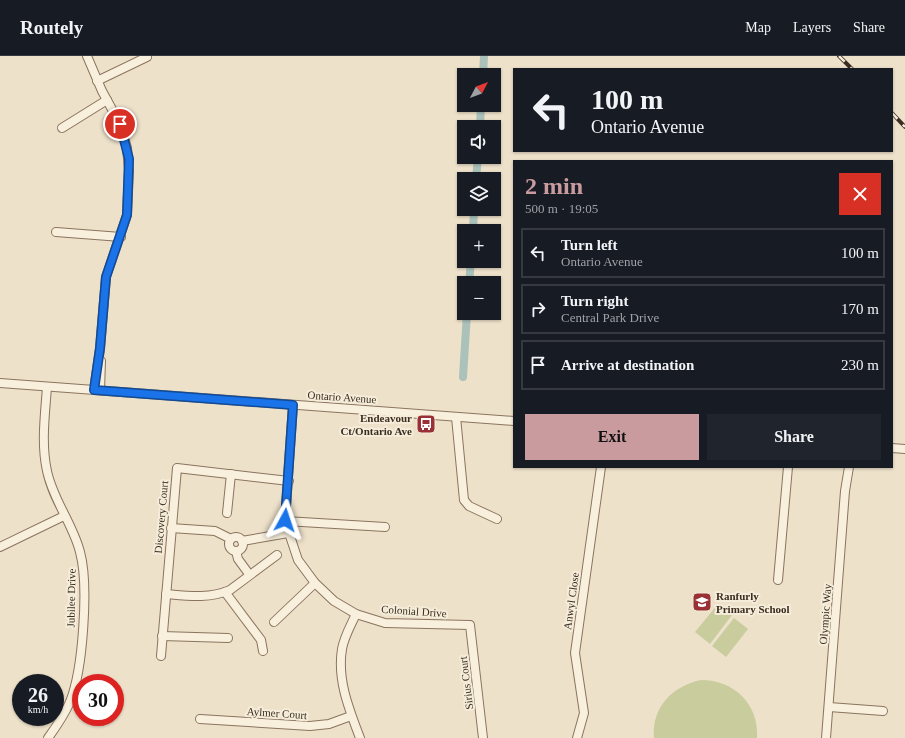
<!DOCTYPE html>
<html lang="en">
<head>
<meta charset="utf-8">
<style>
	:root { --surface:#171b24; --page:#20242c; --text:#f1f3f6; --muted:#9ea1a6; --line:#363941; --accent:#c99b9f }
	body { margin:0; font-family:Georgia,serif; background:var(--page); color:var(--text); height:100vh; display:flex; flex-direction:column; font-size:15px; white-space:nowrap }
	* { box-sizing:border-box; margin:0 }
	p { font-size:13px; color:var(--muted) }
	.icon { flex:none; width:22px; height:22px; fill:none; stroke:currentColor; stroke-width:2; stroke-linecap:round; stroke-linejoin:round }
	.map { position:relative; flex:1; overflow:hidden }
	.drawer { position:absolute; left:513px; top:104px; width:380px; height:308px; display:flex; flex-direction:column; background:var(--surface); border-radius:0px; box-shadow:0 1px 3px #0004 }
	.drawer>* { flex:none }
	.banner { position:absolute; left:513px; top:12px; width:380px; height:84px; border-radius:0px; box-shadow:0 1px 3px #0004; background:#171b24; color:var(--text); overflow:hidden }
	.needle { width:26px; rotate:49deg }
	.buttons { position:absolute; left:457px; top:12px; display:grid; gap:8px }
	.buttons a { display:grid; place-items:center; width:44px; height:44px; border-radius:0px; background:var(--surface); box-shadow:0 1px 3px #0004; font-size:20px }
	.speed { position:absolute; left:12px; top:618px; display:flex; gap:8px; font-size:20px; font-weight:700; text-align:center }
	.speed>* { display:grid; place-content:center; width:52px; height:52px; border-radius:50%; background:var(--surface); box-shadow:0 1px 3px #0004; line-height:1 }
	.speed small { font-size:10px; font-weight:400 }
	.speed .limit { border:6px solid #d22; background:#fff; color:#111 }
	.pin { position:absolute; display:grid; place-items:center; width:34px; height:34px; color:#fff; margin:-17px; border:2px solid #fff; border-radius:50%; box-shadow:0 1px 4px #0007 }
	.me { position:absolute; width:44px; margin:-22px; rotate:5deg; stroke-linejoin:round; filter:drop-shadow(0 0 3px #0008) }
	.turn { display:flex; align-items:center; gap:14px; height:84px; padding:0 12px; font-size:18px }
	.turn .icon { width:52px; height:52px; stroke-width:2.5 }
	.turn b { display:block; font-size:28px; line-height:34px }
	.round { display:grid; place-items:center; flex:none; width:42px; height:42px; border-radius:0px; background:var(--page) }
	.overview { display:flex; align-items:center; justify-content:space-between; height:68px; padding:0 12px }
	h1 { font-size:24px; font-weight:600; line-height:30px; color:var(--accent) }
	.primary-button { display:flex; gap:8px; margin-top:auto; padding:8px 12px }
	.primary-button a { flex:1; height:46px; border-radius:0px; background:var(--accent); color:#111; font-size:16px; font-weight:600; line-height:46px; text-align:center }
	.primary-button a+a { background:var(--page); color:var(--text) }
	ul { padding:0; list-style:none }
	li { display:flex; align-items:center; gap:12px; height:50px; margin:0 8px 6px; padding:0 4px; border:2px solid var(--line); border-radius:0px }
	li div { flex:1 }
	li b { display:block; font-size:15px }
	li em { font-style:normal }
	header { display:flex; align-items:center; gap:24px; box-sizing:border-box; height:56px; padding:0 20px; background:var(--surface); border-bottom:1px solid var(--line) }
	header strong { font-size:19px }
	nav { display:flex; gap:22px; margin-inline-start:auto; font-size:14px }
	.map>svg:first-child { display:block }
</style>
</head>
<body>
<header>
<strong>Routely</strong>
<nav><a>Map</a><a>Layers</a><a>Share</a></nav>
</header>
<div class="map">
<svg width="905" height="682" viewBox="0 0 905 682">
	<rect width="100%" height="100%" fill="#eee1ca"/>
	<g fill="#c9cc9d">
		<polygon points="718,548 732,559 710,588 695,576"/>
		<polygon points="734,562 748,573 726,601 712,590"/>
		<path d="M701,624c33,0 58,24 56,58h-103c-3,-30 18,-52 47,-58z"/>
	</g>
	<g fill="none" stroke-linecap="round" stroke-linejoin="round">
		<g stroke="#aac2ba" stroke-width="8">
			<polyline points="483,19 484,0"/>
			<polyline points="480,71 481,49"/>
			<polyline points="476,123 478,101"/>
			<polyline points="473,175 474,153"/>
			<polyline points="469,227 471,205"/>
			<polyline points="463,321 467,257"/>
		</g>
		<g stroke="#8a745e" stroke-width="10">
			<g id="minor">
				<polyline points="87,0 102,35 120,68 127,92 129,114 127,159 106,221 100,293 94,334"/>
				<polyline points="97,25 147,1"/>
				<polyline points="62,72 107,44"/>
				<polyline points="56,176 121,181"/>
				<polyline points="0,327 514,365"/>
				<path d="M47,331c-2,28 -6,57 0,84 6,29 26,53 33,81 9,33 3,118 -10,150 -6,13 -14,25 -22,36"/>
				<polyline points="100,334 101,305"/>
				<polyline points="293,349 285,465 298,504 315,527 334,545 356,558 385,567 470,569 483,682"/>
				<polyline points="456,361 464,444 469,450 497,463"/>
				<polyline points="892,392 905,393"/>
				<polyline points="227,457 231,418"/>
				<polyline points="285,465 385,471"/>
				<polyline points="171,472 215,475 231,483"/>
				<circle cx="236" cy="488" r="7"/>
				<polyline points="242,485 288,477"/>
				<polyline points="0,491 64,460"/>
				<polyline points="236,495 238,503 249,518"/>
				<polyline points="778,524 788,411"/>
				<polyline points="225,536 261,584 263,595"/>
				<path d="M166,538c22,2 43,5 64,-4l47,-35"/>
				<path d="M356,558c-5,11 -12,23 -14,35 -5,31 7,60 18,89"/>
				<polyline points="274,566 315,527"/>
				<polyline points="162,580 228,582"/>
				<polyline points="161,600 177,412 289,425"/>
				<polyline points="829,651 883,655"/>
				<polyline points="200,663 310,670 329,668 351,660"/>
				<polyline points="577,682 584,657 575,597 601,411"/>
				<polyline points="826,682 845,435 849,411"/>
			</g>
		</g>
		<use href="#minor" stroke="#f8efdd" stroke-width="8"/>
		<g stroke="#3b2d21" stroke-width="4">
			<g id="rail">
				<polyline points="839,0 852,13"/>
				<polyline points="892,57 905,71"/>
			</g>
		</g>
		<use href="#rail" stroke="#f5ecd9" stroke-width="2.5" stroke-dasharray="8" stroke-linecap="butt"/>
	</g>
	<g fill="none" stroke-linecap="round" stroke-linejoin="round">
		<g stroke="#114b97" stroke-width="10">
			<polyline id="route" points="120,68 129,103 127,159 106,221 100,292 94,334 293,349 285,464"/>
		</g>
		<use href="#route" stroke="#1a73e8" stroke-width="7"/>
	</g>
	<defs>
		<g id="bus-square" transform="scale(1)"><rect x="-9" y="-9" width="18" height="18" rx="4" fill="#983035" stroke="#f5ecd9"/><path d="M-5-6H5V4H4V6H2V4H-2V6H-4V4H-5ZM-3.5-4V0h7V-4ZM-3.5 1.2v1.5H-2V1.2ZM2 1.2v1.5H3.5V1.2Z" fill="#fff"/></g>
		<g id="school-square" transform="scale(1)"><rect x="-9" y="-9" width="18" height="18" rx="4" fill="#983035" stroke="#f5ecd9"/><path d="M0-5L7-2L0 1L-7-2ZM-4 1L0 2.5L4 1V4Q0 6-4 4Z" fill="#fff"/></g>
	</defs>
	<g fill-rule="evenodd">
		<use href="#bus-square" x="426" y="368"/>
		<use href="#school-square" x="702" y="546"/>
	</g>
	<g text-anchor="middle" stroke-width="4" stroke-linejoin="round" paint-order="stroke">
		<g font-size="11" fill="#3b2d21" stroke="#f5ecd9">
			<text transform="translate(342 341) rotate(4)" y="4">Ontario Avenue</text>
			<text transform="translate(161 461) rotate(-85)" y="4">Discovery Court</text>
			<text transform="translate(71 542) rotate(-89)" y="4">Jubilee Drive</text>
			<text transform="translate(571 545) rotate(-82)" y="4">Anwyl Close</text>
			<text transform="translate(414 555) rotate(4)" y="4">Colonial Drive</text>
			<text transform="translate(825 558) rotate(-86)" y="4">Olympic Way</text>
			<text transform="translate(466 627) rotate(-97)" y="4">Sirius Court</text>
			<text transform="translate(277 657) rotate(4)" y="4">Aylmer Court</text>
		</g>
		<g font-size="11" font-weight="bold" fill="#3b2d21" stroke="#f5ecd9" text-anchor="end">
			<text x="412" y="366">Endeavour<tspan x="412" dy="13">Ct/Ontario Ave</tspan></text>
			<text x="716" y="544" text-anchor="start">Ranfurly<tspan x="716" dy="13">Primary School</tspan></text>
		</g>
	</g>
</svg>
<div class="buttons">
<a><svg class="needle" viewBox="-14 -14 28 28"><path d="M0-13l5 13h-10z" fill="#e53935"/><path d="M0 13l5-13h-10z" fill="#9ea1a6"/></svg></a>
<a><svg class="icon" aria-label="sound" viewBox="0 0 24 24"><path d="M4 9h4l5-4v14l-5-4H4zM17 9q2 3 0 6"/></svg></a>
<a><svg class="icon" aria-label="layers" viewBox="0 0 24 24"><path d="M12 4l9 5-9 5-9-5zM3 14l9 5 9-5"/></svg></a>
<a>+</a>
<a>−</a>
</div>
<div class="speed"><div>26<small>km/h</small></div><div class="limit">30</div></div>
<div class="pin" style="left:120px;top:68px;background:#d93025"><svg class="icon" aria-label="arrive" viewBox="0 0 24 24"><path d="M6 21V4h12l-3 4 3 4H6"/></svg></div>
<svg class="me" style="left:285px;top:464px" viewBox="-20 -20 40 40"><path d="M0-17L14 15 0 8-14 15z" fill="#1a73e8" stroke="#fff" stroke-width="4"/></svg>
<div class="banner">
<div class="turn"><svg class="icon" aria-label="left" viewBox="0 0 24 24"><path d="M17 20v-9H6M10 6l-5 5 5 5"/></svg><div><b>100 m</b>Ontario Avenue</div></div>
</div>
<section class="drawer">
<div class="overview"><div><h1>2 min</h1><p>500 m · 19:05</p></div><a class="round" style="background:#d93025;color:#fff"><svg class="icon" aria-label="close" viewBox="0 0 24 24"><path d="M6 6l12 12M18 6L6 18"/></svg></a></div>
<ul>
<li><svg class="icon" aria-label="left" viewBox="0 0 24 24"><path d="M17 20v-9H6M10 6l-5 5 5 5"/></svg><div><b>Turn left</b><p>Ontario Avenue</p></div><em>100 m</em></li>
<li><svg class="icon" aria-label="right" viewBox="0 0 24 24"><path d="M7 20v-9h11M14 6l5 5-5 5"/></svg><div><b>Turn right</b><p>Central Park Drive</p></div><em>170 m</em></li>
<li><svg class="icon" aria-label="arrive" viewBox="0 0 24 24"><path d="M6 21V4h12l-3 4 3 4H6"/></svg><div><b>Arrive at destination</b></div><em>230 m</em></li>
</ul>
<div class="primary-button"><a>Exit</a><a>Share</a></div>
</section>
</div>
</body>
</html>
